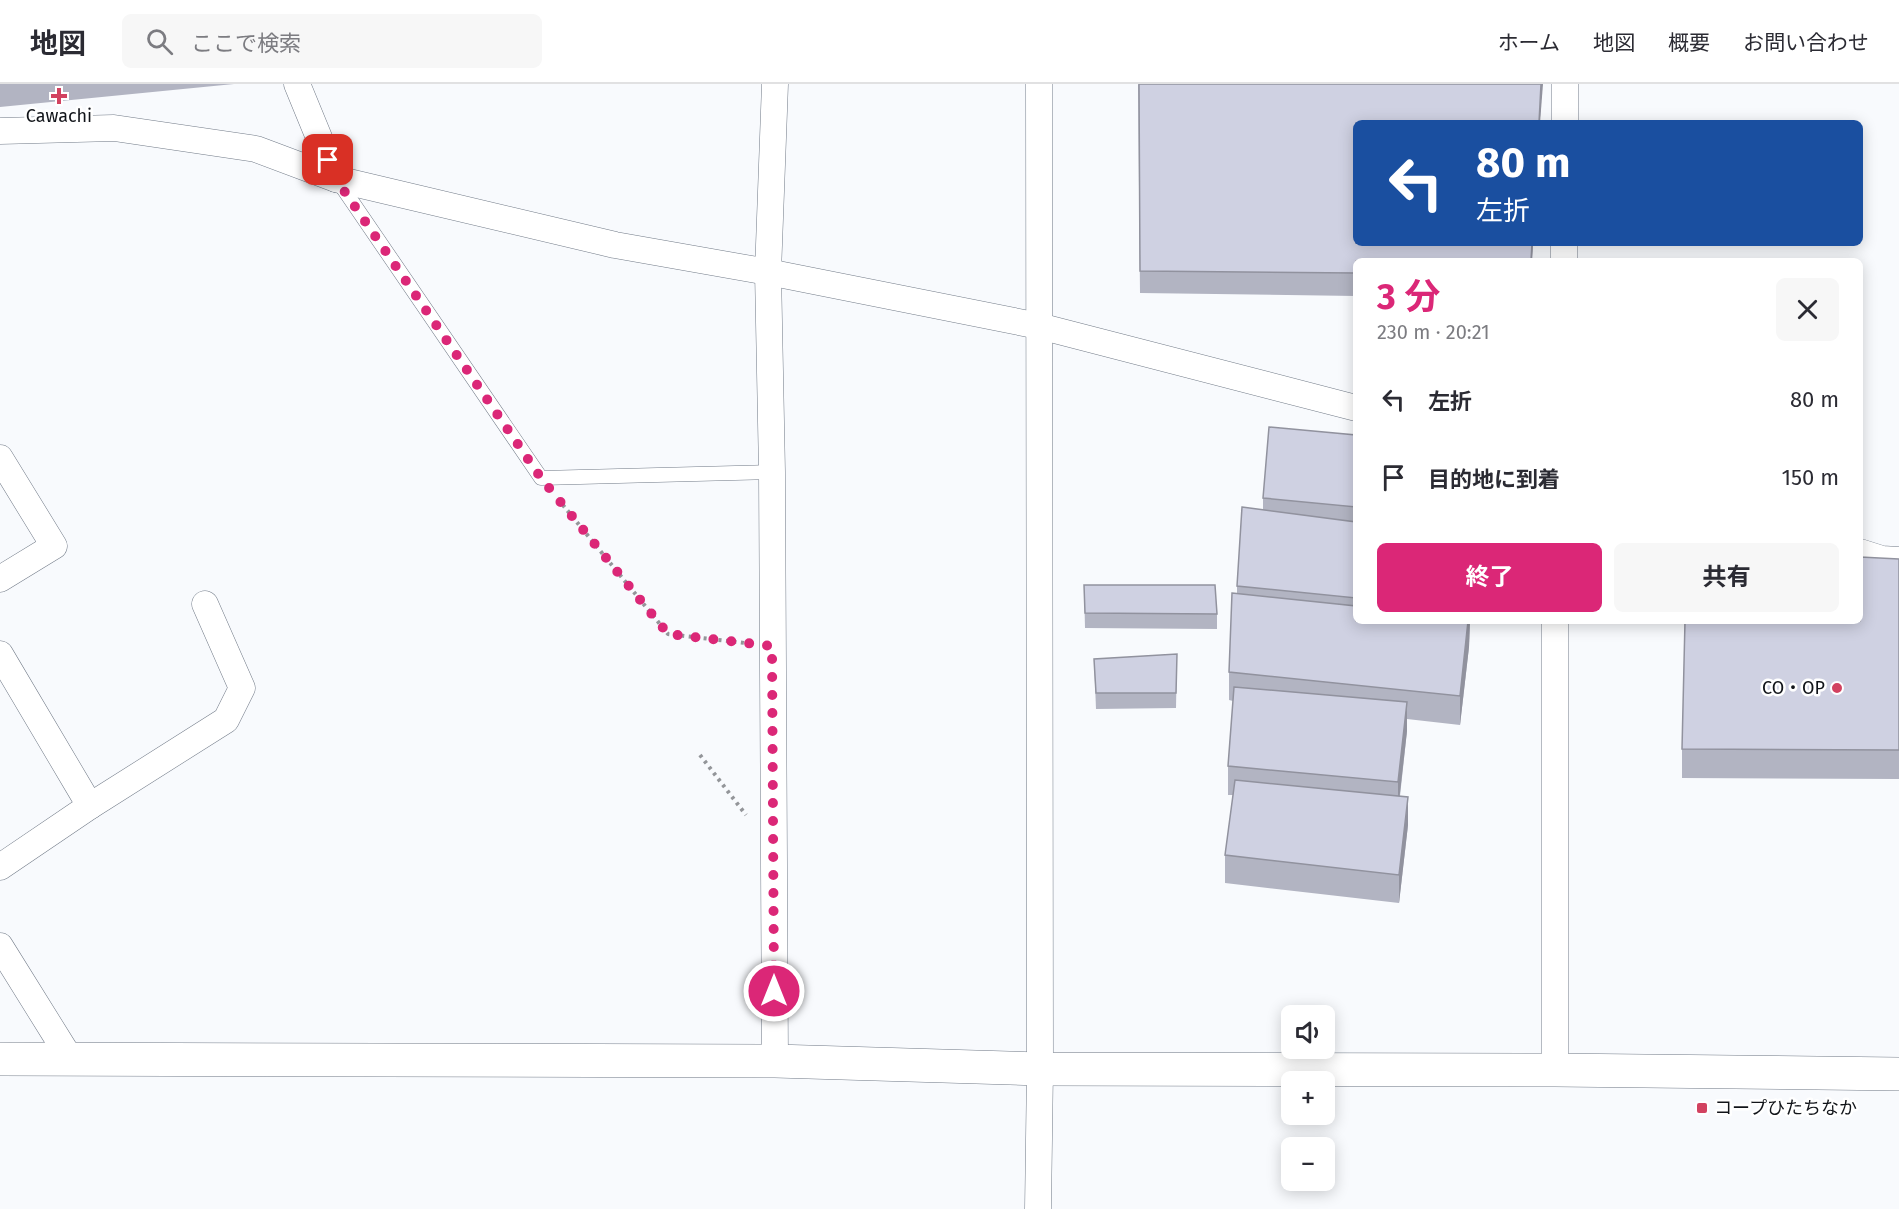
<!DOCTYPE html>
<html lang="ja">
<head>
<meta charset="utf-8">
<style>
	:root { --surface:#fff; --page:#f7f7f7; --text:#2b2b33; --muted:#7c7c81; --line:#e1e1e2; --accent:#db2777 }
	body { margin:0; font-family:"Fira Sans","Noto Sans JP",sans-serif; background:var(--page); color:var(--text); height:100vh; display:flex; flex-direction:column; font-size:22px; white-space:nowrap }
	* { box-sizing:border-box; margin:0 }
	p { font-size:20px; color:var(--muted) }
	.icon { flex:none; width:33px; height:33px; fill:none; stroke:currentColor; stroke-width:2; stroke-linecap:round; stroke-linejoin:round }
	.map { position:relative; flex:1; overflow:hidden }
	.side { position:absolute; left:1353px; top:174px; width:510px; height:366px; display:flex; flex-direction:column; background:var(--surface); border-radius:9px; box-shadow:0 3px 15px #0003 }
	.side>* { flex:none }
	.top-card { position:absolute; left:1353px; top:36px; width:510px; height:126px; border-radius:9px; box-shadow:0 3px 15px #0003; background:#1a4fa0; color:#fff; overflow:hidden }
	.fabs { position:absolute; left:1281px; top:921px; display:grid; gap:12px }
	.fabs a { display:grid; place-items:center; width:54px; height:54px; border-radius:9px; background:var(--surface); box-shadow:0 3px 15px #0003; font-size:30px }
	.pin { position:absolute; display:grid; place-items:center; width:51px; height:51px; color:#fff; margin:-26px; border-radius:12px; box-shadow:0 3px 9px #0006 }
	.me { position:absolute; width:66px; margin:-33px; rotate:0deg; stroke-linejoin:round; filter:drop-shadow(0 0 4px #0008) }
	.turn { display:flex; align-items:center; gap:21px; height:126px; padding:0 24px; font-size:27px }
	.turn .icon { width:78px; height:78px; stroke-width:2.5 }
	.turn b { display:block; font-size:42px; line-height:51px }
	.round { display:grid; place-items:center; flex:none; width:63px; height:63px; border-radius:9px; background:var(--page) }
	.overview { display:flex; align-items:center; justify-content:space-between; height:102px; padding:0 24px }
	h1 { font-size:36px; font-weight:700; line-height:45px; color:var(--accent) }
	.button { display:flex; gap:12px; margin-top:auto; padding:12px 24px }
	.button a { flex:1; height:69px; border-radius:9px; background:var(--accent); color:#fff; font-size:24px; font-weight:700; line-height:69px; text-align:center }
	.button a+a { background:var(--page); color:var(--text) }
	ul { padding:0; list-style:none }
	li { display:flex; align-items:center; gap:18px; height:78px; padding:0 24px }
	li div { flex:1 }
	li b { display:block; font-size:22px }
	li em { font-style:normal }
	header { display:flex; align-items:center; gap:36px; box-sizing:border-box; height:84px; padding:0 30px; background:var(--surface); border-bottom:2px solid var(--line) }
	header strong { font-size:28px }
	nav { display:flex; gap:33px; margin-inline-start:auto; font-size:21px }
	.search { width:420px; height:54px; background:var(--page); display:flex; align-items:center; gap:15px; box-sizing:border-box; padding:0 21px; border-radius:9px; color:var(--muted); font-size:22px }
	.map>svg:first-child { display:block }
</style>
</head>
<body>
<header>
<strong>地図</strong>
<div class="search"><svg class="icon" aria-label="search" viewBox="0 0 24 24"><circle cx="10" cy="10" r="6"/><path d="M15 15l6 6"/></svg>ここで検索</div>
<nav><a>ホーム</a><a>地図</a><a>概要</a><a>お問い合わせ</a></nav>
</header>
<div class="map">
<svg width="1899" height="1125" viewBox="0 0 1899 1125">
	<rect width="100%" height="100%" fill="#f8fafd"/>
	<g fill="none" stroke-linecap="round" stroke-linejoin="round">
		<g stroke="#727b88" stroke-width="15">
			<polyline id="service" points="338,97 541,394 772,388"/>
		</g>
		<g stroke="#727b88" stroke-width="27">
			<g id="minor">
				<polyline points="297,0 336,95"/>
				<polyline points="1565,39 1565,0"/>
				<polyline points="0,47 114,44 256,65 336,95 615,161 768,188 1039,242 1356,324"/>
				<polyline points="1564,177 1564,159"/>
				<polyline points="0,374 54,462 0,495"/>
				<polyline points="1860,468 1882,475 1899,476"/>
				<polyline points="0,570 90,722 0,783"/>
				<polyline points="90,722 226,636 242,604 205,520"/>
				<polyline points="0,862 71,976"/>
				<polyline points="775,977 772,388 768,188 775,0"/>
				<polyline points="1555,986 1555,537"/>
				<polyline points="1038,1125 1040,985 1039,0"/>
			</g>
		</g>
		<g stroke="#727b88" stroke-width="34">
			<polyline id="tertiary" points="0,975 775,977 1040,985 1555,986 1899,990"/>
		</g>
		<g stroke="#939599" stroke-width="4" stroke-dasharray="3 4.5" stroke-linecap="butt">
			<polyline points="558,415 668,550 745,559"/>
			<polyline points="700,671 746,731"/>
		</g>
		<use href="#service" stroke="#fff" stroke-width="14"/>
		<use href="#minor" stroke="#fff" stroke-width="26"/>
		<use href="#tertiary" stroke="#fff" stroke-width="33"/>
	</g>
	<g fill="#b2b4c2">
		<polygon points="0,0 234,0 0,23"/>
		<polygon points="1138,0 1356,159 1533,159 1532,177 1356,177 1356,212 1140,209"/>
		<polygon points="1356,351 1356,537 1470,537 1469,563 1460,641 1407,635 1407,647 1400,712 1408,741 1399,819 1225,799 1225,771 1233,711 1228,711 1228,682 1233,617 1229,616 1229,588 1237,509 1237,502 1263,426 1263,414"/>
		<polygon points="1899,475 1899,695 1682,694 1682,665"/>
		<polygon points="1084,501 1217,530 1217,545 1085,544"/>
		<polygon points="1177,570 1176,624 1096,625 1094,575"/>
	</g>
	<g fill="#91929e">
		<polygon points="1541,0 1543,0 1540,39 1539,39"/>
		<polygon points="1532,159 1533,159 1532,177 1531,177"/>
		<polygon points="1468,537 1470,537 1469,563 1460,641 1460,612"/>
		<polygon points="1407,618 1407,647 1398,726 1398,698"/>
		<polygon points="1408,713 1408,741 1399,819 1399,791"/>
	</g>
	<g fill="#cfd1e2" stroke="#91929e" stroke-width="1.5">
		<polygon points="1139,0 1541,0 1539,39 1356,39 1356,159 1532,159 1531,177 1356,177 1356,189 1140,187"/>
		<polygon points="1269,343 1356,351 1356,423 1263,414"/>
		<polygon points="1242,423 1356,438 1356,514 1237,502"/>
		<polygon points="1860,473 1899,475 1899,666 1682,665 1685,537 1860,537"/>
		<polygon points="1084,501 1215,501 1217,530 1085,529"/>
		<polygon points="1232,509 1356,522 1356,537 1468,537 1460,612 1229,588"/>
		<polygon points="1177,570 1176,609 1096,609 1094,575"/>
		<polygon points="1234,603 1407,618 1398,698 1228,682"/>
		<polygon points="1235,696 1408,713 1399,791 1225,771"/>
	</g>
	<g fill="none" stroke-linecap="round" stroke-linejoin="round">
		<polyline stroke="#db2777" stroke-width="10" stroke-dasharray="0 18" points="328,76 336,95 541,394 668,550 772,562 774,907"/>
	</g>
	<g fill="#d24260" stroke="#fff" stroke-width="2">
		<path d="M56 3h6v6h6v6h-6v6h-6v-6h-6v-6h6z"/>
		<circle cx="1837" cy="604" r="6"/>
		<rect x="1696" y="1018" width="12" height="12" rx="3"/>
	</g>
	<g text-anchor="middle" stroke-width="5" stroke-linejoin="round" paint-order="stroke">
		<g font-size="18" fill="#111419" stroke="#fff">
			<text x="59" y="38">Cawachi</text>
			<text x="1825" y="610" text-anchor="end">CO・OP</text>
			<text x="1714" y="1030" text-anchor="start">コープひたちなか</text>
		</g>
	</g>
</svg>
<div class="fabs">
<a><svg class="icon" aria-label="sound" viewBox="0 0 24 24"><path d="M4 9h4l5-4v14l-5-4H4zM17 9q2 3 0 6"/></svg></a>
<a>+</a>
<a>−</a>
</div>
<div class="pin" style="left:328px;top:76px;background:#d93025"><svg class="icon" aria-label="arrive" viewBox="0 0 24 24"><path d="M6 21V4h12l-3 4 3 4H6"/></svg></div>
<svg class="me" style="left:774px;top:907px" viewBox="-20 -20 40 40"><circle r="17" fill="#db2777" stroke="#fff" stroke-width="3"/><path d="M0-11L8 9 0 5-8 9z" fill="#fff"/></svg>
<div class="top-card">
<div class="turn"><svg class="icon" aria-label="left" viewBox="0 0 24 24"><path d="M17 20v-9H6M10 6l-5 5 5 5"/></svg><div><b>80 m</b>左折</div></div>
</div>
<section class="side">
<div class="overview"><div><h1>3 分</h1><p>230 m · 20:21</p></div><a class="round"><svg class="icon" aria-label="close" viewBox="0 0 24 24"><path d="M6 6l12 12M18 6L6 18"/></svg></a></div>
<ul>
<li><svg class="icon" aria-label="left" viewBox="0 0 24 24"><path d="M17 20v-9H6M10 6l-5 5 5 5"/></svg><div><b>左折</b></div><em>80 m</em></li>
<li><svg class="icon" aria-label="arrive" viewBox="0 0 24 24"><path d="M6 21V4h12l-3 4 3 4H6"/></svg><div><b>目的地に到着</b></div><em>150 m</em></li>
</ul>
<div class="button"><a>終了</a><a>共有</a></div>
</section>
</div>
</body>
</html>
